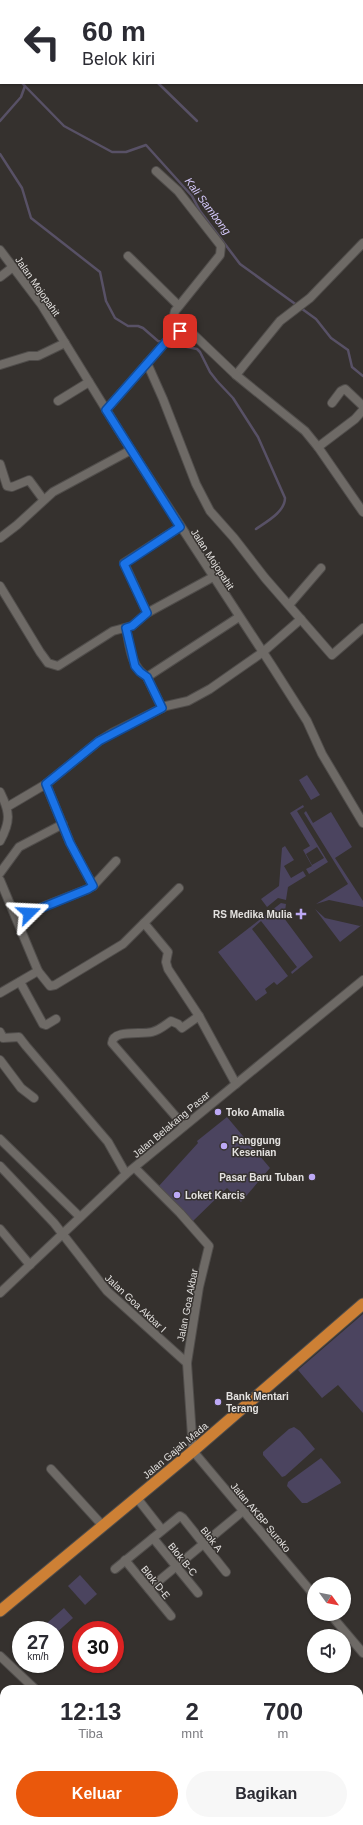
<!DOCTYPE html>
<html lang="id">
<head>
<meta charset="utf-8">
<style>
	:root { --surface:#fff; --page:#f7f7f7; --text:#2b2b33; --muted:#7c7c81; --accent:#ea580c }
	body { margin:0; font-family:Helvetica,sans-serif; background:var(--page); color:var(--text); height:100vh; display:flex; flex-direction:column; font-size:15px; white-space:nowrap }
	* { box-sizing:border-box; margin:0 }
	p { font-size:13px; color:var(--muted) }
	.icon { flex:none; width:22px; height:22px; fill:none; stroke:currentColor; stroke-width:2; stroke-linecap:round; stroke-linejoin:round }
	.map { position:relative; flex:1; overflow:hidden }
	.drawer { position:absolute; left:0px; top:1685px; width:363px; height:140px; display:flex; flex-direction:column; background:var(--surface); border-radius:12px 12px 0 0; box-shadow:0 1px 3px #0004 }
	.drawer>* { flex:none }
	.top-card { position:absolute; left:0px; top:0px; width:363px; height:84px; box-shadow:0 1px 3px #0004; background:#fff; color:var(--text); overflow:hidden }
	.needle { width:26px; rotate:123deg }
	.tools { position:absolute; left:307px; top:1577px; display:grid; gap:8px }
	.tools a { display:grid; place-items:center; width:44px; height:44px; border-radius:50%; background:var(--surface); box-shadow:0 1px 3px #0004; font-size:20px }
	.speed { position:absolute; left:12px; top:1621px; display:flex; gap:8px; font-size:20px; font-weight:700; text-align:center }
	.speed>* { display:grid; place-content:center; width:52px; height:52px; border-radius:50%; background:var(--surface); box-shadow:0 1px 3px #0004; line-height:1 }
	.speed small { font-size:10px; font-weight:400 }
	.speed .limit { border:6px solid #d22; background:#fff; color:#111 }
	.pin { position:absolute; display:grid; place-items:center; width:34px; height:34px; color:#fff; margin:-17px; border-radius:8px; box-shadow:0 2px 6px #0006 }
	.me { position:absolute; width:44px; margin:-22px; rotate:69deg; stroke-linejoin:round; filter:drop-shadow(0 0 3px #0008) }
	.turn { display:flex; align-items:center; gap:14px; height:84px; padding:0 16px; font-size:18px }
	.turn .icon { width:52px; height:52px; stroke-width:2.5 }
	.turn b { display:block; font-size:28px; line-height:34px }
	.eta { display:flex; justify-content:space-evenly; align-items:center; height:68px; text-align:center }
	.eta b { font-size:24px; font-weight:800; line-height:28px }
	.cta { display:flex; gap:8px; margin-top:auto; padding:8px 16px }
	.cta a { flex:1; height:46px; border-radius:24px; background:var(--accent); color:#fff; font-size:16px; font-weight:800; line-height:46px; text-align:center }
	.cta a+a { background:var(--page); color:var(--text) }
	.map>svg:first-child { display:block }
</style>
</head>
<body>
<div class="map">
<svg width="363" height="1825" viewBox="0 0 363 1825">
	<rect width="100%" height="100%" fill="#35312e"/>
	<g fill="#4b445f" fill-rule="evenodd">
		<polygon points="307,775 320,795 311,800 299,780"/>
		<path d="M303,805l1,2 -7,4 31,51 -19,12 -3,-5 6,-3 -9,-16 7,-4 -20,-33zM317,847l7,11 -12,7 -6,-11z"/>
		<polygon points="306,811 313,823 331,812 352,847 335,858 363,901 363,907 329,900 316,904 348,884 304,813"/>
		<polygon points="285,846 294,860 284,866 291,878 303,871 306,876 288,887 286,900 278,898 267,907 261,899 279,886 282,848"/>
		<polygon points="281,903 286,904 284,918 313,957 292,974 291,972 297,967 261,921 252,929 288,976 277,985 274,982 265,989 267,993 256,1001 218,952"/>
		<polygon points="315,909 325,918 360,926 363,924 340,942"/>
		<polygon points="227,1117 270,1168 241,1202 227,1188 192,1222 158,1187 198,1143 197,1141"/>
		<polygon points="363,1314 363,1413 338,1385 322,1398 298,1370"/>
		<polygon points="294,1427 300,1431 315,1449 285,1476 282,1477 263,1455 263,1452 289,1429"/>
		<polygon points="321,1458 340,1480 341,1483 307,1503 302,1503 287,1486 288,1482"/>
		<polygon points="80,1575 97,1594 85,1605 68,1586"/>
		<polygon points="64,1608 73,1618 55,1634 55,1630 51,1630 46,1624"/>
	</g>
	<g fill="none" stroke-linecap="round" stroke-linejoin="round">
		<g stroke="#585166" stroke-width="2.5">
			<polyline points="79,0 80,1"/>
			<polyline points="180,0 181,1"/>
			<polyline points="0,74 1,74"/>
			<polyline points="22,83 64,126 112,152 126,152 146,145 192,196 200,211 240,264 316,319 331,338 348,350 352,367 363,376"/>
			<polyline points="158,83 197,121"/>
			<polyline points="0,121 21,97 25,86"/>
			<path d="M0,154l22,34 9,30 69,54 6,29 9,17 13,8h10l5,2 15,13 39,8 3,3 10,20 7,9 16,17 25,39 27,61c0,14 -19,24 -29,31"/>
		</g>
		<g stroke="#504d4b" stroke-width="10">
			<g id="minor">
				<polyline points="156,171 178,191 221,246 220,255 175,311 173,319 179,331"/>
				<polyline points="0,250 41,304 131,450 272,666 307,721 322,754 363,823"/>
				<polyline points="128,256 178,305"/>
				<polyline points="0,277 13,267"/>
				<polyline points="147,363 163,399 196,484 210,511 234,538 265,578 332,655 363,628"/>
				<polyline points="0,365 29,356 38,356 65,343"/>
				<polyline points="236,375 280,321 310,298 363,243"/>
				<polyline points="58,401 89,382"/>
				<polyline points="332,403 341,391 345,389 363,406"/>
				<polyline points="106,410 172,335 179,331 192,333 236,375 305,431 318,447 363,512"/>
				<polyline points="318,447 355,419 363,410"/>
				<polyline points="0,464 7,486 12,487 29,480 43,499"/>
				<polyline points="0,538 17,525 53,492 131,450"/>
				<polyline points="0,586 40,652 48,663 58,666 113,631 132,626 147,613 213,577"/>
				<polyline points="289,605 321,568"/>
				<polyline points="147,613 124,563 180,527"/>
				<path d="M126,628c4,18 4,38 21,49"/>
				<polyline points="162,708 147,677 239,617"/>
				<path d="M0,792c10,20 11,29 0,49"/>
				<polyline points="7,807 46,784 99,741 112,733 166,706 188,701 210,689 263,652 301,619"/>
				<polyline points="0,873 19,847 63,824"/>
				<polyline points="0,880 38,971 0,993"/>
				<polyline points="93,886 116,861"/>
				<polyline points="17,917 88,889 93,886 70,843 46,784"/>
				<polyline points="144,923 168,952 166,962 168,969 199,1016 236,1084"/>
				<polyline points="38,971 50,986 55,985 123,944 179,888"/>
				<polyline points="20,982 43,1024 46,1025 56,1019"/>
				<polyline points="0,1032 3,1038 19,1037 26,1046 108,1142 126,1174"/>
				<polyline points="0,1060 21,1088 34,1098"/>
				<path d="M184,1126l-72,-83c1,-14 29,-8 40,-11 8,-2 12,-6 19,-11l7,3 4,4 17,-12"/>
				<polyline points="0,1139 80,1217"/>
				<polyline points="0,1166 54,1223 107,1291 187,1363"/>
				<polyline points="135,1168 180,1213 209,1246 199,1287 187,1363 193,1451 314,1595"/>
				<polyline points="0,1229 30,1265"/>
				<polyline points="0,1293 126,1174 363,980"/>
				<polyline points="51,1469 103,1526"/>
				<polyline points="137,1498 162,1530"/>
				<polyline points="153,1538 198,1593"/>
				<polyline points="125,1560 171,1616"/>
				<polyline points="115,1569 180,1516 183,1518 226,1572"/>
				<polyline points="149,1589 243,1511"/>
				<polyline points="330,1614 363,1653"/>
				<polyline points="0,1656 35,1689"/>
				<polyline points="359,1716 363,1713"/>
				<polyline points="359,1725 363,1722"/>
				<polyline points="359,1788 363,1793"/>
				<polyline points="141,1821 145,1825"/>
				<polyline points="235,1825 239,1821"/>
				<polyline points="248,1825 251,1821"/>
			</g>
		</g>
		<g stroke="#504d4b" stroke-width="13">
			<polyline id="highway" points="0,1611 193,1451 363,1304"/>
		</g>
		<use href="#minor" stroke="#6e6a66" stroke-width="8"/>
		<use href="#highway" stroke="#cd8035" stroke-width="11"/>
	</g>
	<g fill="none" stroke-linecap="round" stroke-linejoin="round">
		<g stroke="#114b97" stroke-width="10">
			<polyline id="route" points="29,913 88,889 93,886 70,843 46,784 99,741 162,708 147,677 140,672 135,666 126,628 132,626 147,613 124,564 180,527 106,410 172,335 180,331"/>
		</g>
		<use href="#route" stroke="#1a73e8" stroke-width="7"/>
	</g>
	<g fill="#bda9f5" stroke="#35312e" stroke-width="1.5">
		<path d="M299 908h4v4h4v4h-4v4h-4v-4h-4v-4h4z"/>
		<circle cx="218" cy="1112" r="4"/>
		<circle cx="224" cy="1146" r="4"/>
		<circle cx="312" cy="1177" r="4"/>
		<circle cx="177" cy="1195" r="4"/>
		<circle cx="218" cy="1402" r="4"/>
	</g>
	<g text-anchor="middle" stroke-width="3" stroke-linejoin="round" paint-order="stroke">
		<g font-size="10" fill="#e4e2e0" stroke="#35312e">
			<text transform="translate(38 286) rotate(55)" y="4">Jalan Mojopahit</text>
			<text transform="translate(213 559) rotate(57)" y="4">Jalan Mojopahit</text>
			<text transform="translate(171 1124) rotate(-40)" y="4">Jalan Belakang Pasar</text>
			<text transform="translate(136 1303) rotate(43)" y="4">Jalan Goa Akbar I</text>
			<text transform="translate(187 1305) rotate(-79)" y="4">Jalan Goa Akbar</text>
			<text transform="translate(175 1450) rotate(-40)" y="4">Jalan Gajah Mada</text>
			<text transform="translate(261 1517) rotate(50)" y="4">Jalan AKBP Suroko</text>
			<text transform="translate(212 1539) rotate(52)" y="4">Blok A</text>
			<text transform="translate(183 1559) rotate(51)" y="4">Blok B-C</text>
			<text transform="translate(156 1582) rotate(51)" y="4">Blok D-E</text>
		</g>
		<g font-size="10" font-weight="bold" fill="#e4e2e0" stroke="#35312e" text-anchor="start">
			<text x="292" y="918" text-anchor="end">RS Medika Mulia</text>
			<text x="226" y="1116">Toko Amalia</text>
			<text x="232" y="1144">Panggung<tspan x="232" dy="12">Kesenian</tspan></text>
			<text x="304" y="1181" text-anchor="end">Pasar Baru Tuban</text>
			<text x="185" y="1199">Loket Karcis</text>
			<text x="226" y="1400">Bank Mentari<tspan x="226" dy="12">Terang</tspan></text>
		</g>
		<g font-size="11" font-style="italic" fill="#d5c9fc" stroke="#35312e">
			<text transform="translate(208 206) rotate(53)" y="4">Kali Sambong</text>
		</g>
	</g>
</svg>
<div class="tools">
<a><svg class="needle" viewBox="-14 -14 28 28"><path d="M0-13l5 13h-10z" fill="#e53935"/><path d="M0 13l5-13h-10z" fill="#7c7c81"/></svg></a>
<a><svg class="icon" aria-label="sound" viewBox="0 0 24 24"><path d="M4 9h4l5-4v14l-5-4H4zM17 9q2 3 0 6"/></svg></a>
</div>
<div class="speed"><div>27<small>km/h</small></div><div class="limit">30</div></div>
<div class="pin" style="left:180px;top:331px;background:#d93025"><svg class="icon" aria-label="arrive" viewBox="0 0 24 24"><path d="M6 21V4h12l-3 4 3 4H6"/></svg></div>
<svg class="me" style="left:29px;top:913px" viewBox="-20 -20 40 40"><path d="M0-17L14 15 0 8-14 15z" fill="#1a73e8" stroke="#fff" stroke-width="4"/></svg>
<div class="top-card">
<div class="turn"><svg class="icon" aria-label="left" viewBox="0 0 24 24"><path d="M17 20v-9H6M10 6l-5 5 5 5"/></svg><div><b>60 m</b>Belok kiri</div></div>
</div>
<section class="drawer">
<div class="eta">
<div><b>12:13</b><p>Tiba</p></div>
<div><b>2</b><p>mnt</p></div>
<div><b>700</b><p>m</p></div>
</div>
<div class="cta"><a>Keluar</a><a>Bagikan</a></div>
</section>
</div>
</body>
</html>
